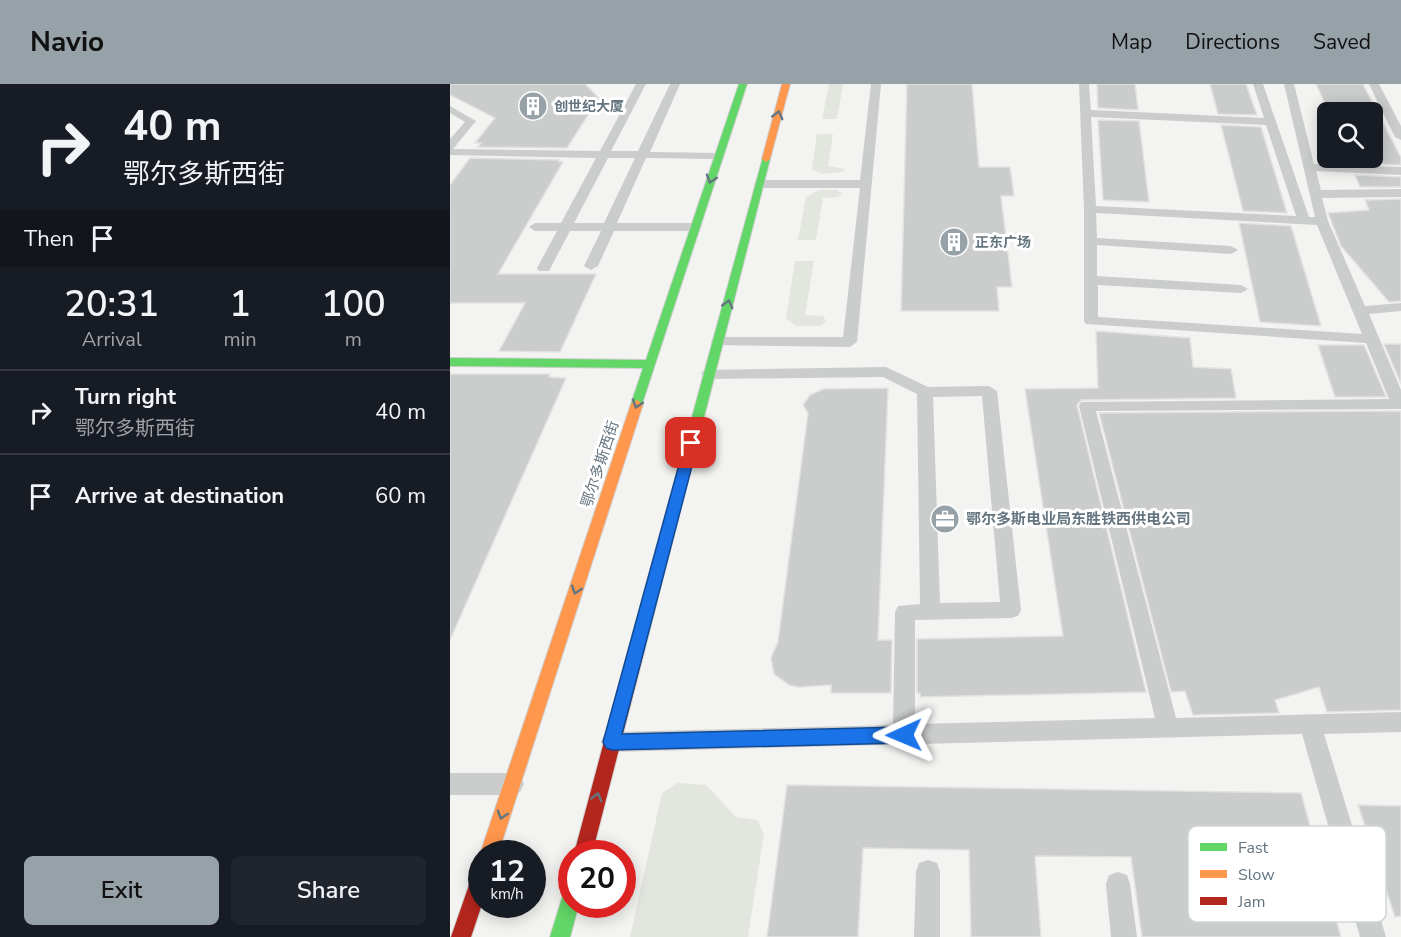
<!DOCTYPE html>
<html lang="en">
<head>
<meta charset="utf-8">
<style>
	:root { --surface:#171b24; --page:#20242c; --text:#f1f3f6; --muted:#9ea1a6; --line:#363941; --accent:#96a1a8 }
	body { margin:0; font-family:"Nunito Sans","Noto Sans SC",sans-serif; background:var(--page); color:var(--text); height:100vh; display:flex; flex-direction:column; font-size:22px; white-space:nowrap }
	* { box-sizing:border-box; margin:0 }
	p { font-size:20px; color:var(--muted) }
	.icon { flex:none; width:33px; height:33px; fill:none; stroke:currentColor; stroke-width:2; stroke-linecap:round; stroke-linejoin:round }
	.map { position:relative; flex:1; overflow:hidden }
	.side { display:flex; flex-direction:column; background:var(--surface); width:450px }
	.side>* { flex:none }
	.guide { background:#171b24; color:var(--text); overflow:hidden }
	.controls { position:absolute; left:867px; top:18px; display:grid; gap:12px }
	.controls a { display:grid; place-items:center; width:66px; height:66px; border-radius:9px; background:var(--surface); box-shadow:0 3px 15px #0003; font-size:30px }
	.speed { position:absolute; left:18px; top:756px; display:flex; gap:12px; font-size:30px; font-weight:700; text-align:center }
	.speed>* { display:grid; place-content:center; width:78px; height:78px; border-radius:50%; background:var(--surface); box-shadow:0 3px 15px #0003; line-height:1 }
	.speed small { font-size:15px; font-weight:400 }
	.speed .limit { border:9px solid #d22; background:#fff; color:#111 }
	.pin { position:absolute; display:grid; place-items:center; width:51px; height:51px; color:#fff; margin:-26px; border-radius:12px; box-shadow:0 3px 9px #0006 }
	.me { position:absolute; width:66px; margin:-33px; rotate:269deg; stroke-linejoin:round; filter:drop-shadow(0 0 4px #0008) }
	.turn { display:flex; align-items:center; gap:21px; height:126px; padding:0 24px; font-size:27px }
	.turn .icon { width:78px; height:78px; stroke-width:2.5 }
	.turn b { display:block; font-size:42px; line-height:51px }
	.then { display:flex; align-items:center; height:57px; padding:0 24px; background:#0003; gap:12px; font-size:22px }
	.eta { display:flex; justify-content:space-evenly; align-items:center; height:102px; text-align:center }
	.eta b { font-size:36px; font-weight:600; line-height:42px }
	.cta { display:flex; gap:12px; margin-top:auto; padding:12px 24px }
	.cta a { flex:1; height:69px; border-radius:9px; background:var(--accent); color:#111; font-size:24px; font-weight:600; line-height:69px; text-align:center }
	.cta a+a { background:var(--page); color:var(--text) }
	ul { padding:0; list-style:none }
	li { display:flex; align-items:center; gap:18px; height:84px; padding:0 24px; border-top:2px solid var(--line) }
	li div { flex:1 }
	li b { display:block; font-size:22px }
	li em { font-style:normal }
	header { display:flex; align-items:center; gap:36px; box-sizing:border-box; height:84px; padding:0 30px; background:var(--accent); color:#111 }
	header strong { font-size:28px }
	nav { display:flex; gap:33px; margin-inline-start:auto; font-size:21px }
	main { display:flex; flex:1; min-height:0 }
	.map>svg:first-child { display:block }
</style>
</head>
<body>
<header>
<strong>Navio</strong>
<nav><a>Map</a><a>Directions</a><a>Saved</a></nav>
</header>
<main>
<section class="side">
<div class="guide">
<div class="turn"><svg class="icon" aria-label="right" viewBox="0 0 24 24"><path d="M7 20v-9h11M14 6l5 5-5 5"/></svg><div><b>40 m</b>鄂尔多斯西街</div></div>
<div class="then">Then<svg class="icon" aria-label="arrive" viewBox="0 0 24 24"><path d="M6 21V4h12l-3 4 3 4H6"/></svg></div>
</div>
<div class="eta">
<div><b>20:31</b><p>Arrival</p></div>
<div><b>1</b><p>min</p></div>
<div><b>100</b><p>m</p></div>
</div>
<ul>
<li><svg class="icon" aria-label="right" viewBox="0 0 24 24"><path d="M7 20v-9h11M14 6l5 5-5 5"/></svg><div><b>Turn right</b><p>鄂尔多斯西街</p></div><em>40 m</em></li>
<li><svg class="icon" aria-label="arrive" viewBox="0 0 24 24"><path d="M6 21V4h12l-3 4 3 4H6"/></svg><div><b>Arrive at destination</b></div><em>60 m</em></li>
</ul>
<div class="cta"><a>Exit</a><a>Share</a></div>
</section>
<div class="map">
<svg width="951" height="853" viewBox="0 0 951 853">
	<rect width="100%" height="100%" fill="#f3f3f1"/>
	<g fill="#e2e6df">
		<polygon points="379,0 393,0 387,35 372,35"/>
		<polygon points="367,50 383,50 378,82 395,85 393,88 372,90 362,85"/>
		<polygon points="369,106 387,106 392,110 388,113 373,114 366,156 348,156 356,113"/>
		<polygon points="345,177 364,177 355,231 373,232 376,237 371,242 347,242 336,235"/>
		<polygon points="228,699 256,701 286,733 307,736 314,750 298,853 180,853 212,709"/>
	</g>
	<g fill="#cbcccc" stroke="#e2e2e1" stroke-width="1.5">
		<polygon points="0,0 135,0 149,14 117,64 28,63 31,59 25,59 45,34 0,11"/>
		<polygon points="457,0 522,0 529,83 560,83 564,112 551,112 562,203 547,203 549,227 451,227"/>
		<polygon points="647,0 685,0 688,26 648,24"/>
		<polygon points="760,0 796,0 807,31 768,30"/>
		<polygon points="866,0 913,0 951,74 951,81 900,79 898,74 922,74 922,28 879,28"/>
		<polygon points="648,36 689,37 699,118 653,116"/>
		<polygon points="771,41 811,43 837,129 793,127"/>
		<polygon points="20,74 110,76 109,78 113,78 48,190 146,190 110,268 49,267 75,219 0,219 0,101"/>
		<polygon points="905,91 951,93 951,103 910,103"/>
		<polygon points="951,115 951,217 939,218 891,162 878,129 919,126 915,116"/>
		<polygon points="789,139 841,142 871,242 810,238"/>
		<polygon points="646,247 740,254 743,283 781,285 786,314 631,316 627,321 696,608 470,613 470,609 467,609 467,555 613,552 575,305 648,304"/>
		<polygon points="934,260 951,260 951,300"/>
		<polygon points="868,261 914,261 936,313 885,313"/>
		<polygon points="0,290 100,290 99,293 116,294 0,556"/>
		<polygon points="438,304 428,556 442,556 441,609 381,609 381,601 349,603 339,601 324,590 321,574 328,558 358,329 353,321 360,311 373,305"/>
		<polygon points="951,327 951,626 877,628 869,603 825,616 829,629 743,631 735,607 721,608 649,329"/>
		<polygon points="337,701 851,709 891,853 692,853 681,773 585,772 591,853 521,853 519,766 413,764 408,853 317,853"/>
		<polygon points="908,721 951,722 951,832 945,833"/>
	</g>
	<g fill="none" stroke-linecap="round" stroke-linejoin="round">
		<g stroke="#cfcfcf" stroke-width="2">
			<g id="fast">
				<polygon points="289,0 297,0 191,323 187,324 181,320 193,284 0,282 0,274 196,276"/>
				<polygon points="313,73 320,75 195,564 192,569 187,571 182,569 179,564"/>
				<polygon points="122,802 122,820 129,820 120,853 100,853 113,811 115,804"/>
			</g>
		</g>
		<g stroke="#cfcfcf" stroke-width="2">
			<g id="slow">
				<polygon points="332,0 340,0 320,75 316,78 312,75"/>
				<polygon points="187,316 193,320 48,770 32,770 32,774 30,770 181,320"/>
			</g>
		</g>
		<g stroke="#cfcfcf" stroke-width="2">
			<g id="jam">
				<polygon points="187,557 192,559 195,564 142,770 124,770 179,564 182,559"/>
				<polygon points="32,782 32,820 21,853 1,853 25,784"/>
			</g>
		</g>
		<g fill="#cbcccc" fill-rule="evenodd">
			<path d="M186,0h10l-35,67h27l32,-67h10l-30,68 69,1 6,3 -6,3 -73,-1 -29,65h79l6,4 -6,4h-82l-16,35 -7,4 -7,-4 17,-35h-31l-21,40h-10l-2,-3 20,-37h-22l-6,-4 6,-4h26l35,-65 -146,-3v-16l15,-17 -15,-9v-7l26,15 -23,28 147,2zM158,74h27l-31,65h-30z"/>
			<polygon points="421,0 431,0 407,258 400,263 263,261 261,258 263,255 268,253 393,253 410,104 310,104 304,100 310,96 410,96"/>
			<path d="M629,0h10l2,26 173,8 -11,-34h10l46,133h6l-31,-133h10l20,80 87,3v8l-85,-4 5,19 80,-1v8l-79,1 6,23 37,85 36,-3v8l-32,3 32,76v19l-305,2 80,307 225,-6v20l-77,2 62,203h-26l-58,-203 -690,18 -8,-3 -3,-7 3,-7 8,-3 281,-7 2,-113 3,-6 22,-2 -3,-210 -34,-17 -174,2 -8,-5 3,-4 182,-3 42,20 61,-1 8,5 24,219 -3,6 -7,2 -96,2v104l240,-6 -76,-312 2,-4 308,-3 -23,-56 -280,-19 -2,-3v-112zM641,33l175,8 30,91 -200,-10zM646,129l221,12 45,109 -264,-17v-32l143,8 7,-4 -7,-4 -144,-9v-31l134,9 7,-4 -7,-4 -134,-8zM532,312l18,206 -60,1 -7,-206z"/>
			<polygon points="919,0 929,0 951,42 951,56 945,53"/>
			<polygon points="0,689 62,689 70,692 74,700 70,708 62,711 0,711"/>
			<polygon points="478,776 487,779 490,788 490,853 464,853 466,788 469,779"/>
			<polygon points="668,788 677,791 680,800 687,853 661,853 656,800 659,791"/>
		</g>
		<use href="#fast" fill="#63d668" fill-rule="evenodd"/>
		<use href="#slow" fill="#ff974d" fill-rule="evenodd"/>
		<use href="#jam" fill="#b3261e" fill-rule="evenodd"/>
	</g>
	<defs><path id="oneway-chevron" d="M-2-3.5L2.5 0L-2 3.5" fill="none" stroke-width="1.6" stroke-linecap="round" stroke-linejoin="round" transform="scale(1.5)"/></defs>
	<g stroke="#647580">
		<use href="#oneway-chevron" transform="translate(328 31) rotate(-75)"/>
		<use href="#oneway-chevron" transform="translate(261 95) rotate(108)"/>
		<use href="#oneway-chevron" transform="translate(278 220) rotate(-75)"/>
		<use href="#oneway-chevron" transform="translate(187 320) rotate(108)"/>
		<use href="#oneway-chevron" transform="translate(126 506) rotate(108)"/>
		<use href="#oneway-chevron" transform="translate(147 713) rotate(-75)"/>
		<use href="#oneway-chevron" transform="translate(52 731) rotate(108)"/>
	</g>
	<polygon fill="#1a73e8" stroke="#114b97" stroke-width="1.5" points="241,354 248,359 172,650 454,643 460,645 463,651 460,656 454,659 162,666 156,664 153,658 235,359"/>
	<defs>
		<g id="building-disc" transform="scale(1.5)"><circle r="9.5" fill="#96a1a8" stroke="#fff"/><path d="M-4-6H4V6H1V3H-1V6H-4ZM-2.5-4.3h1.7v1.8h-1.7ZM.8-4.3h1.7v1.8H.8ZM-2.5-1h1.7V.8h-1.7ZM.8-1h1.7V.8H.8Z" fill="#fff"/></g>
		<g id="office-disc" transform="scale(1.5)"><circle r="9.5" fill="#96a1a8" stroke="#fff"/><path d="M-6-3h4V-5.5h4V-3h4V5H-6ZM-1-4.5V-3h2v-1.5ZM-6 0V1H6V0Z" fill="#fff"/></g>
	</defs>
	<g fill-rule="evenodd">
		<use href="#building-disc" x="83" y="22"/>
		<use href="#building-disc" x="504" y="158"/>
		<use href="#office-disc" x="495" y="435"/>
	</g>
	<g text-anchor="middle" stroke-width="6" stroke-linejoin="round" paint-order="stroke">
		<g font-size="14" font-weight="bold" fill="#647580" stroke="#fff" text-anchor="start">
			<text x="104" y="27">创世纪大厦</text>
			<text x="525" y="163">正东广场</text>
		</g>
		<g font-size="15" fill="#647580" stroke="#fff">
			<text transform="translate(150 380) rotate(-72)" y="5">鄂尔多斯西街</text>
		</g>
		<g font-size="15" font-weight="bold" fill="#647580" stroke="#fff" text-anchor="start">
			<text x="516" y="440">鄂尔多斯电业局东胜铁西供电公司</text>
		</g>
	</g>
	<rect x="738" y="742" width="198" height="96" rx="9" fill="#fff" stroke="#d0d6d9" stroke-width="1.5"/>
	<rect x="750" y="759" width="27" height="8" fill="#63d668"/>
	<rect x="750" y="786" width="27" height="8" fill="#ff974d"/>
	<rect x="750" y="813" width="27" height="8" fill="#b3261e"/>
	<g font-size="16" fill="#647580">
		<text x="788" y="769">Fast</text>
		<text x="788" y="796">Slow</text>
		<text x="788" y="823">Jam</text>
	</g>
</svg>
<div class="controls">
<a><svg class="icon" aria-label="search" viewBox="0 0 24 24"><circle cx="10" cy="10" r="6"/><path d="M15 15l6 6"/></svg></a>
</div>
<div class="speed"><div>12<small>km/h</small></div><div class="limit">20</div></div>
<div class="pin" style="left:241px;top:359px;background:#d93025"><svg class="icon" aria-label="arrive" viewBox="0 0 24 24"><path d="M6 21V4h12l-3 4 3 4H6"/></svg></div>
<svg class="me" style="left:454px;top:651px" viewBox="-20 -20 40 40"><path d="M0-17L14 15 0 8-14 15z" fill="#1a73e8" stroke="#fff" stroke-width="4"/></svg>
</div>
</main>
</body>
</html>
